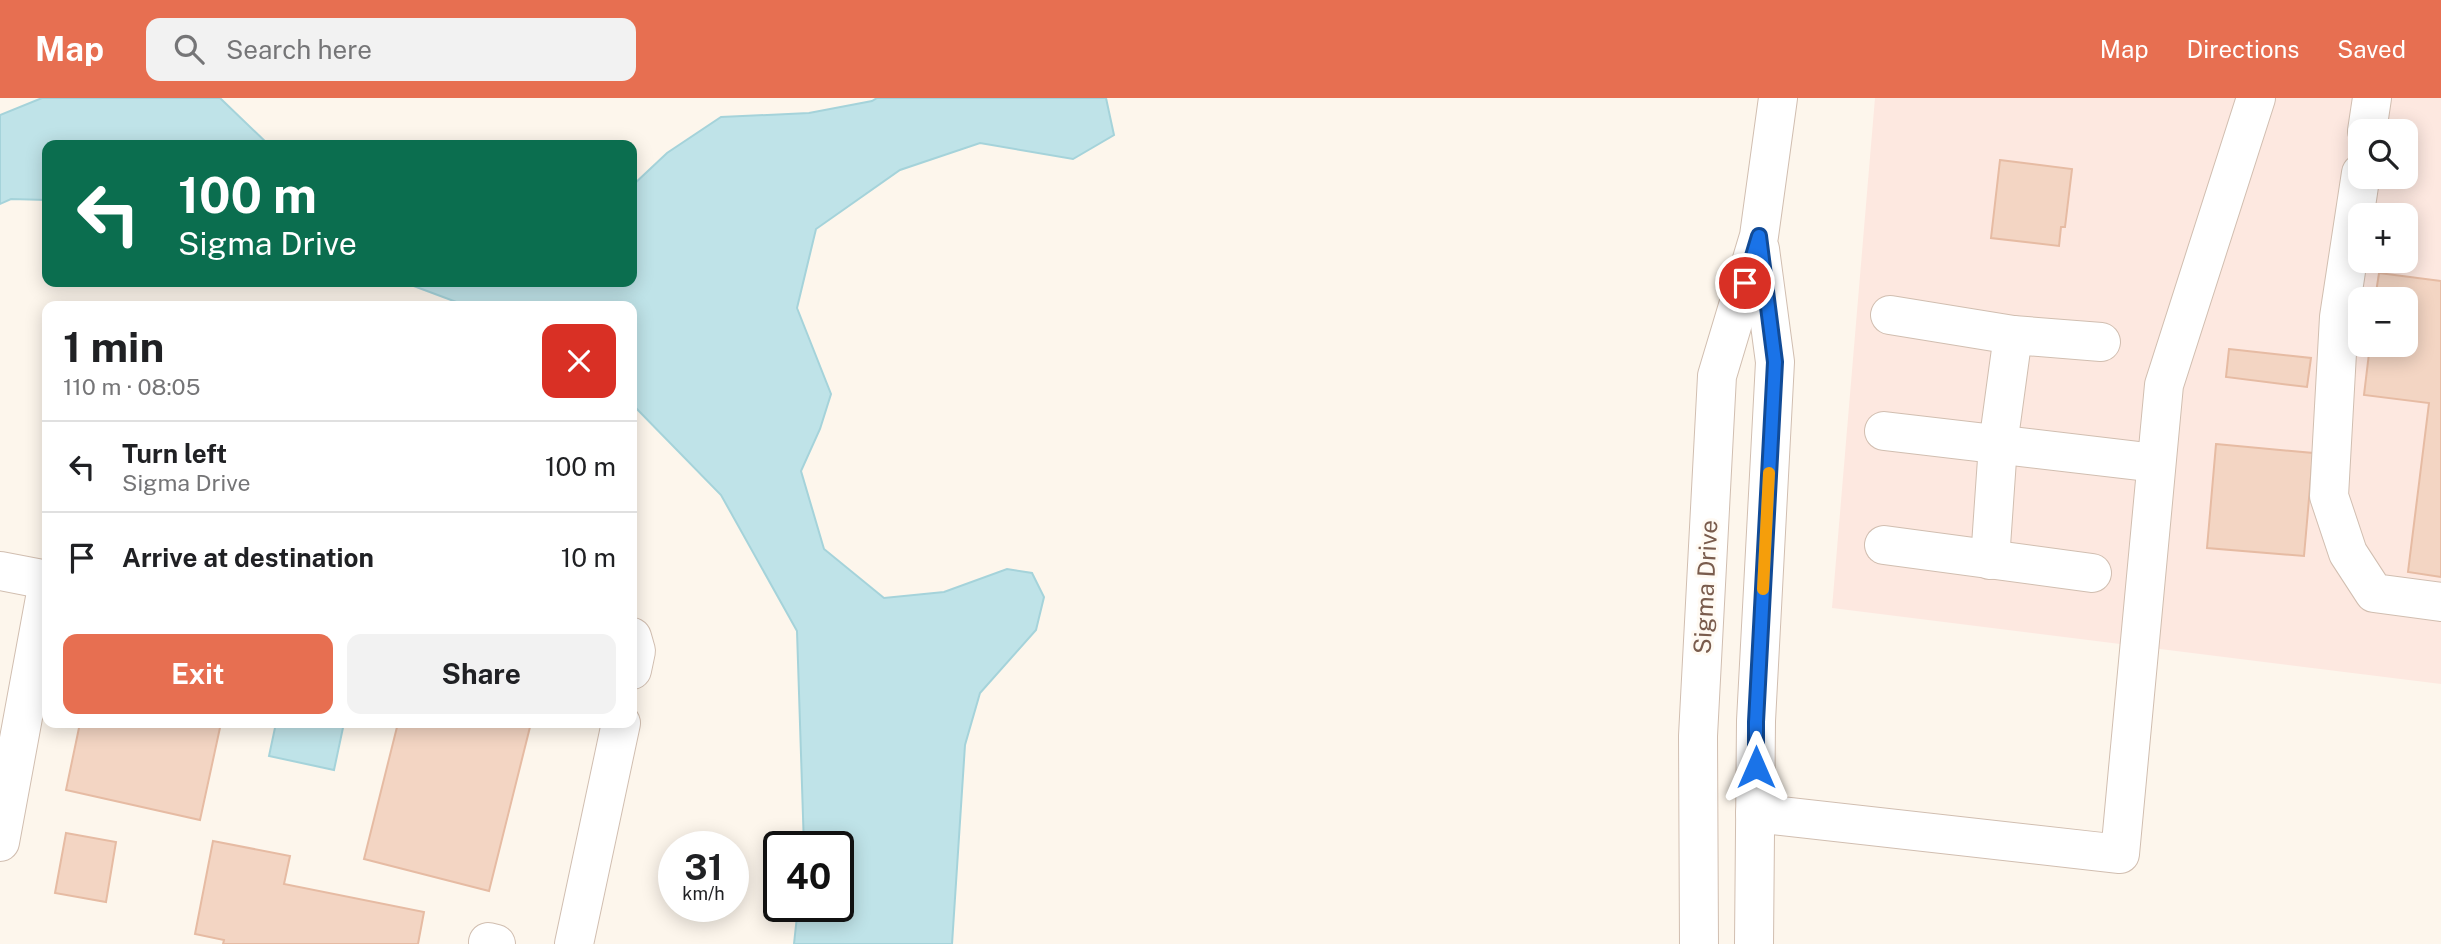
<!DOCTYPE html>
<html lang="en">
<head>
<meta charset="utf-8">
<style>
	:root { --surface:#fff; --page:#f2f2f2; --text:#202124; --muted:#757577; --line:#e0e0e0; --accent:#e76f51 }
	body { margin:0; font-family:"Public Sans",sans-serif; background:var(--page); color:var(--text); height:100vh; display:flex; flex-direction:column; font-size:26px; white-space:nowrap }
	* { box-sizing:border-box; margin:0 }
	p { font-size:23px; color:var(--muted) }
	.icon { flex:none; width:38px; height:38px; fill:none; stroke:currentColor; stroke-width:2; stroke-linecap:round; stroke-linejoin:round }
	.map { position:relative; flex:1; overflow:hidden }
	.panel { position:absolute; left:42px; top:203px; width:595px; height:427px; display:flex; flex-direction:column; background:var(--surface); border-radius:14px; box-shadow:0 4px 18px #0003 }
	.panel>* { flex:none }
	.hud { position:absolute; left:42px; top:42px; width:595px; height:147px; border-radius:14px; box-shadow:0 4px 18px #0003; background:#0b6e4f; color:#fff; overflow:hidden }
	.buttons { position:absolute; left:2348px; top:21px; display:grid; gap:14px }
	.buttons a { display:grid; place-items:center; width:70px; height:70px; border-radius:14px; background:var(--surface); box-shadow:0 4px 18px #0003; font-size:35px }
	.speed { position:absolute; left:658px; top:733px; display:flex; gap:14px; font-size:35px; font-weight:700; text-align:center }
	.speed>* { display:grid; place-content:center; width:91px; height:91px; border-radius:50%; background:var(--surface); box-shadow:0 4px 18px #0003; line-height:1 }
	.speed small { font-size:18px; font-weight:400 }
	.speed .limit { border:4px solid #111; border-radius:10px; background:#fff; color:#111 }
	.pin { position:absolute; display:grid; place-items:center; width:60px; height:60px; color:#fff; margin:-30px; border:4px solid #fff; border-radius:50%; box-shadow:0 2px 7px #0007 }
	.me { position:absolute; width:77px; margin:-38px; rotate:0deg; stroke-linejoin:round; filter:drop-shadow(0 0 5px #0008) }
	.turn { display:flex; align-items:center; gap:24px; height:147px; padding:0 21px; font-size:32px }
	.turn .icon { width:91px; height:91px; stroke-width:2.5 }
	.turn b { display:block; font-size:49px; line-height:60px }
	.round { display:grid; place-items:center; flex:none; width:74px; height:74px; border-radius:14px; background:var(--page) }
	.summary { display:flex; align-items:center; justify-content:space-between; height:119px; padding:0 21px }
	h1 { font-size:42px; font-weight:700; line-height:52px }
	.action { display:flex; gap:14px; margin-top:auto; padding:14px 21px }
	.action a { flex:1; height:80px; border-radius:14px; background:var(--accent); color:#fff; font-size:28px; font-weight:700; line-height:80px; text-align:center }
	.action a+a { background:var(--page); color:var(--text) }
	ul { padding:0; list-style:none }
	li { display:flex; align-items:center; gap:21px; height:91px; padding:0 21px; border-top:2px solid var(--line) }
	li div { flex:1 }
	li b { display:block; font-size:26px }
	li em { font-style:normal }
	header { display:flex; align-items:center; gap:42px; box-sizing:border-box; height:98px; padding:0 35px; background:var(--accent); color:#fff }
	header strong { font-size:33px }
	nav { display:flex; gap:38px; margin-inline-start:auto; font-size:24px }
	.search { width:490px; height:63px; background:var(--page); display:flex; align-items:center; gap:18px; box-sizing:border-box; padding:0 24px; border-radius:14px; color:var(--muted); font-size:26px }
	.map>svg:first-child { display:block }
</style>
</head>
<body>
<header>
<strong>Map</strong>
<div class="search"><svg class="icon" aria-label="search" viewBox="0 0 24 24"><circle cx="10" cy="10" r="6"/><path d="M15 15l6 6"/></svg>Search here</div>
<nav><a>Map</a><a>Directions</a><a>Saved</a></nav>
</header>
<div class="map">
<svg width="2441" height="846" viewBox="0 0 2441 846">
	<rect width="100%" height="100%" fill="#fdf6ec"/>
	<path fill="#fde8e0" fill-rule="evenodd" d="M1875,0h566v586l-609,-76zM2361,33h45v46h-45zM2361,117h45v46h-45zM2361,201h45v46h-45z"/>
	<g fill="#bfe3e8" stroke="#a5d3da" stroke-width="2">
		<polygon points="42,0 220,0 269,47 47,47 47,102 11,101 0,106 0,17"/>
		<polygon points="877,0 1106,0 1114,37 1073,61 980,45 900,72 816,131 797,210 831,296 820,331 801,373 824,451 884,500 944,494 1007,471 1032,475 1044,499 1036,532 980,595 965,647 952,846 794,846 798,809 838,808 838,749 804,749 797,533 721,397 632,306 632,208 467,208 403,184 632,184 632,88 667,55 721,19 809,15 872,3"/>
		<polygon points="276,625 344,625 334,672 269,658"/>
	</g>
	<g fill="#f3d5c3" stroke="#e6bba3" stroke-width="2">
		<polygon points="2000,62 2072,71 2065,129 2061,129 2059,148 1991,140"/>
		<polygon points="2379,175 2441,183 2441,479 2408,474 2429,305 2364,297 2370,247 2406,247 2406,201 2375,201"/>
		<polygon points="2229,251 2311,260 2307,289 2226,279"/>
		<polygon points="2216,346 2313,355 2304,458 2207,450"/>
		<polygon points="80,625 221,625 200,722 66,692"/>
		<polygon points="398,625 531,625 489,793 364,761"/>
		<polygon points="66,735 116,744 106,804 55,795"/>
		<polygon points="213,743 290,758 284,786 424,814 418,846 223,846 224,842 195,836"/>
	</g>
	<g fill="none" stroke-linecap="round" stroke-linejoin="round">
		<g stroke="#d1beb0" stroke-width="40">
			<g id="minor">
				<polyline points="2367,33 2372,0"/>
				<polyline points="2361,75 2339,219 2329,398 2348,455 2374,495 2441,504"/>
				<polyline points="1890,217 2013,237"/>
				<polyline points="1884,333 2156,365"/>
				<polyline points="1884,447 2092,475"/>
				<polyline points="1990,462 1998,347 2013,237 2101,244"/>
				<polyline points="0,473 47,482"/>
				<polyline points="632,539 636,553 632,572"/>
				<polyline points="1755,715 2120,756 2164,287 2256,0"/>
				<polyline points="0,744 47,489"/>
				<polyline points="488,844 496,846"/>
				<polyline points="574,846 621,625"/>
				<polyline points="1699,846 1698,638 1717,278 1759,138 1778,0"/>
				<polyline points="1754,846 1756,623 1775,264 1760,151"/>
			</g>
		</g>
		<use href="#minor" stroke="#fff" stroke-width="38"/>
	</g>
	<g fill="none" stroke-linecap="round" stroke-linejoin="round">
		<g stroke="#114b97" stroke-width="18">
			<polyline id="route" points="1745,185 1759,138 1775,264 1756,624 1756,669"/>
		</g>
		<use href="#route" stroke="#1a73e8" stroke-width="12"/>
		<polyline stroke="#f59e0b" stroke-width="12" points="1763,491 1769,375"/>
	</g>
	<g text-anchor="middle" stroke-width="6" stroke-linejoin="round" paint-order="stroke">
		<g font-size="24" fill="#7a5c4d" stroke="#fffaf3">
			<text transform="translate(1706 489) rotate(-87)" y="8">Sigma Drive</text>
		</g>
	</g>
</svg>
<div class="buttons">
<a><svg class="icon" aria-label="search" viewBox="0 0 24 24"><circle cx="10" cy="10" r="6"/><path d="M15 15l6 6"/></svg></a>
<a>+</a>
<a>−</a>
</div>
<div class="speed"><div>31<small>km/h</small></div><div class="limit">40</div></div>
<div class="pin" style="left:1745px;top:185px;background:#d93025"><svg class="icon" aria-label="arrive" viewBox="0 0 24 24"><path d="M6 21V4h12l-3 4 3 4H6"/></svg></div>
<svg class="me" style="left:1756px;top:669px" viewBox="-20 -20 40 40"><path d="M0-17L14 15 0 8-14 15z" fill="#1a73e8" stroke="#fff" stroke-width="4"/></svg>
<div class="hud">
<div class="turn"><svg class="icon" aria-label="left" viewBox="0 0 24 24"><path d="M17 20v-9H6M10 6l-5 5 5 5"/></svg><div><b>100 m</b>Sigma Drive</div></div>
</div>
<section class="panel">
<div class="summary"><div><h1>1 min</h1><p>110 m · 08:05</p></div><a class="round" style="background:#d93025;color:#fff"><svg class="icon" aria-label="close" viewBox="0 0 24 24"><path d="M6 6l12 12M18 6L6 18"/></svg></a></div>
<ul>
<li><svg class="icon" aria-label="left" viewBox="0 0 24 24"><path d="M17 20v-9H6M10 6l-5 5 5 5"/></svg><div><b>Turn left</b><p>Sigma Drive</p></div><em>100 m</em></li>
<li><svg class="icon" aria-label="arrive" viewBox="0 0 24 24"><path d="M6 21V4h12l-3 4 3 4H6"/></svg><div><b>Arrive at destination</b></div><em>10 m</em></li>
</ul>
<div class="action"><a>Exit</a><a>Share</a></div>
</section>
</div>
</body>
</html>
